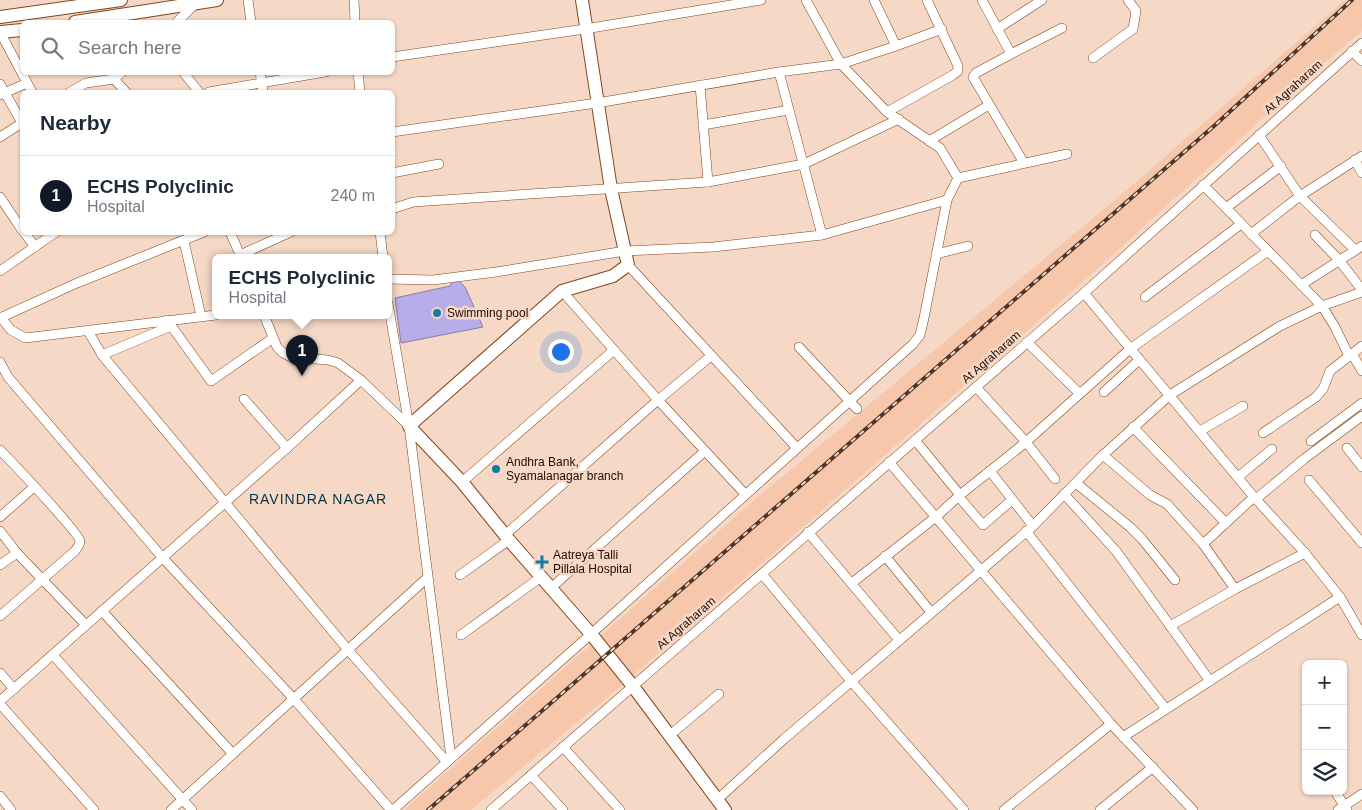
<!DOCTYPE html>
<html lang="en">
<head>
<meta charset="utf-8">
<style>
  body { margin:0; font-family:Helvetica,sans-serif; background:#f2f2f3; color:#1f2937 }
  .controls { position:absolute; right:15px; bottom:15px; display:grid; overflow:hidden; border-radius:8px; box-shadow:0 1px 4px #0004 }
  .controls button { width:45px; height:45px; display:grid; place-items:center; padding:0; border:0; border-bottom:1px solid #e0e1e3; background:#fff; color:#1f2937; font:25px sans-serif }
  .you { position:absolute; left:560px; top:351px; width:18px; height:18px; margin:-12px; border:4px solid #fff; border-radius:50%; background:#1a73e8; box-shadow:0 0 0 8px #1a73e833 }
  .badge { display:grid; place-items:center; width:32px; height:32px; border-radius:50%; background:#111827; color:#fff; font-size:16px; font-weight:700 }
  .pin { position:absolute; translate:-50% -41px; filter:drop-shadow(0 1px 2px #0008) }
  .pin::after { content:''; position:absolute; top:26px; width:18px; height:15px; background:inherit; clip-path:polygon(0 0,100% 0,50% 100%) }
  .popup { position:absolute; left:212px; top:254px; width:180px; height:65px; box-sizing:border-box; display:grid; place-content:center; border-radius:8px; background:#fff; filter:drop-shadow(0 1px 4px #0005); font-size:16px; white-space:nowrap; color:#747a83 }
  .popup b { font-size:19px; color:#1f2937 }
  .popup::after { content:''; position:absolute; left:50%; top:100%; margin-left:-10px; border:10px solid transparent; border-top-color:#fff }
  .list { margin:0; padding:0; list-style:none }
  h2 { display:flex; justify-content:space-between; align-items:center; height:65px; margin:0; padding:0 20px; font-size:21px }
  h2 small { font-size:16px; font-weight:400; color:#747a83 }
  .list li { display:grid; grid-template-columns:32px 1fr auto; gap:15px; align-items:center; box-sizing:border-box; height:80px; padding:0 20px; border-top:1px solid #e0e1e3 }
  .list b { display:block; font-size:19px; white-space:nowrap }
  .list p { margin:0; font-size:16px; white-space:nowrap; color:#747a83 }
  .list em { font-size:16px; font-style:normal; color:#747a83 }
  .icon { flex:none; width:28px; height:28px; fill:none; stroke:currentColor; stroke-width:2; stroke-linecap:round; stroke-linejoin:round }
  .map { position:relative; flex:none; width:1362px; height:810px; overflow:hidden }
  .search { position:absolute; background:#fff; box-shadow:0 1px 4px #0004; left:20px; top:20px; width:375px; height:55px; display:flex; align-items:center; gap:12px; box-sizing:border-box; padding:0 18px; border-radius:8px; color:#747a83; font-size:19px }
  .panel { position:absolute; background:#fff; box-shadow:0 1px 4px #0004; left:20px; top:90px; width:375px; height:145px; border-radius:8px }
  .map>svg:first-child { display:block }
  .built { fill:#f7c7ab }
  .water { fill:#b7ade8; stroke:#8b7ca2 }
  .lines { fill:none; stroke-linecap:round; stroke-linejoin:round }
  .street-casing { stroke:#834519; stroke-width:10 }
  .secondary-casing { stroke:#834519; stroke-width:14 }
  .street { stroke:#fff; stroke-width:9 }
  .secondary { stroke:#fff; stroke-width:12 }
  .rail-casing { stroke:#503629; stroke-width:4 }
  .rail { stroke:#f5d8c6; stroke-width:2; stroke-dasharray:5.5; stroke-linecap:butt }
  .poi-dot { fill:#117ba5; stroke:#f5d8c6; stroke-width:2 }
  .labels { text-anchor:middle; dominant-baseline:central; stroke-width:5; stroke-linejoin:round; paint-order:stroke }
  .street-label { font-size:12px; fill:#240b00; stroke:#f5d8c6 }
  .poi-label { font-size:12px; fill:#240b00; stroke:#f5d8c6; text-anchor:start }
  .neighbourhood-label { font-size:14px; letter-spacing:1px; fill:#033448; stroke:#f5d8c6 }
</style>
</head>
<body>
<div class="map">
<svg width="1362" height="810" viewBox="0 0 1362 810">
  <rect width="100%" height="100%" fill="#f5d8c6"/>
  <polygon class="built" points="1345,0 1362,0 1362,31 1314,72 1076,288 621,686 471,810 404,810 752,502 1128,189"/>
  <polygon class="water" points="455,277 465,287 483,327 401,343 395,298 450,286"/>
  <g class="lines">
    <defs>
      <g id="street">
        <polyline points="248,0 251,22"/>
        <polyline points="354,0 355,22"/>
        <polyline points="806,0 841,64 887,112 940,148 958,178"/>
        <polyline points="874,0 896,46"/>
        <polyline points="982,0 1011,54 976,73 973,77 1024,163"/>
        <polyline points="177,22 196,3"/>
        <polyline points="997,29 1042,0"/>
        <polyline points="0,32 32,92"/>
        <polyline points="1352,51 1362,61"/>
        <polyline points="1011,54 1062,28"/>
        <polyline points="392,57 585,29 761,0"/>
        <polyline points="1093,58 1133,29 1136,11 1128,0"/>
        <polyline points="183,72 199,92"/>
        <polyline points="260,72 263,92"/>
        <polyline points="358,72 360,92"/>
        <polyline points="779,72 822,235"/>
        <polyline points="114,79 126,92"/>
        <polyline points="0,84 22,123"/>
        <polyline points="700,85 708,182"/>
        <polyline points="70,92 86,83 114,79 122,72"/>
        <polyline points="209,92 325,72"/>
        <polyline points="0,95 27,83"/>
        <polyline points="887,112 953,75 958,71 958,66 927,0"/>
        <polyline points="703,125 789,110"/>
        <polyline points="392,132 597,103 779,72 841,64 896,46 942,29"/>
        <polyline points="1259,135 1300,196 1355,250"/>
        <polyline points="0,137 22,123"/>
        <polyline points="929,141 989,105"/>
        <polyline points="1355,160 1362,173"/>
        <polyline points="1281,166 1226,208 1322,306 1335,327 1349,356"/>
        <polyline points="392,173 439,164"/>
        <polyline points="1203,185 1226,208"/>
        <polyline points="0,197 22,230"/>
        <polyline points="392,209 413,202 708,182 804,164 899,119"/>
        <polyline points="24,232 35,247"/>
        <polyline points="230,232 241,257"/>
        <polyline points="380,232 383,257"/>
        <polyline points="1251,234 1300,196 1362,156"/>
        <polyline points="1315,235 1339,260 1362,290"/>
        <polyline points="184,241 201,316"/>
        <polyline points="936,254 968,246"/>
        <polyline points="240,255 291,232"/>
        <polyline points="628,265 797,448"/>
        <polyline points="0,271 56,232"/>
        <polyline points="388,279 433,280 496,272 625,251 713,247 822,235 947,200"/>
        <polyline points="1301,285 1362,246"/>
        <polyline points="562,291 658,400 745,494"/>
        <polyline points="1084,293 1254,497 1305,553 1340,597 1362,635"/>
        <polyline points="1145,297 1241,224"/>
        <polyline points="388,303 409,426 451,758"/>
        <polyline points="264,315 277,347 283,353 291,357 328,360 338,363 361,380 409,426"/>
        <polyline points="0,318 77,283 204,232"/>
        <polyline points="1,318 11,330 25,338 216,315"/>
        <polyline points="167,320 211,381 273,338"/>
        <polyline points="88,331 102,355 349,651 447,762"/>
        <polyline points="1027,342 1079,393"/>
        <polyline points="799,347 857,409"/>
        <polyline points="1352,354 1362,371"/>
        <polyline points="102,355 171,326"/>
        <polyline points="0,362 8,377 162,557 293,698 391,810"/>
        <polyline points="976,387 1026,442 1055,479"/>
        <polyline points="1104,392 1139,360"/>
        <polyline points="244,399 287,448"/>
        <polyline points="1133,427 1226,523"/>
        <polyline points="1200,431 1243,406"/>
        <polyline points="1263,433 1316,397 1323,389 1330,371 1362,346"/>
        <polyline points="915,440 960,495"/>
        <polyline points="1311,441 1362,403"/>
        <polyline points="1347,448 1362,467"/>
        <path d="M0,450c11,11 79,83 80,91 0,4 -3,7 -5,10l-75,65"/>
        <polyline points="1103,455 1150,495 1167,504 1203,544 1235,589"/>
        <polyline points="889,462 1111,724 1193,810"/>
        <polyline points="990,471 1033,526"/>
        <polyline points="1238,477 1272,449"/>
        <polyline points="1309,480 1362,543"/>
        <polyline points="462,482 614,350"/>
        <polyline points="1076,483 1130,527 1142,539 1175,580"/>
        <polyline points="1064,494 1116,551 1210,681"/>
        <polyline points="959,497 983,525 1012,500"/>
        <polyline points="1256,499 1304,459 1362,416"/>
        <polyline points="0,517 34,487"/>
        <polyline points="0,531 17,553 86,625"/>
        <polyline points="1026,531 1166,709"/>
        <polyline points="808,532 899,640"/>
        <polyline points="505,535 658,400 711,356"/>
        <polyline points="1203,544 1254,497"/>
        <polyline points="885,556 931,612"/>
        <polyline points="0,565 17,553"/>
        <polyline points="762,574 851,681 964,810"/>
        <polyline points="460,575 509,540"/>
        <polyline points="852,583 937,516 960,495 1026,442 1130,349 1268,251"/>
        <polyline points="551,588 705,451"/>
        <polyline points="102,611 233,754"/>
        <polyline points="1170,626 1235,589 1305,553"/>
        <polyline points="461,635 541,577"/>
        <polyline points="53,655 192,810"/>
        <polyline points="0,673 14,689"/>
        <polyline points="0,701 287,448 361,380"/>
        <polyline points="0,704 94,810"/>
        <polyline points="670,735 719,694"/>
        <polyline points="1123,737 1340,597"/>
        <polyline points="563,747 620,810"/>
        <polyline points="531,775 563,810"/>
        <polyline points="1335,791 1347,810"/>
        <polyline points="0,796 11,810"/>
        <polyline points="718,799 784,739 1033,526 1103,455 1170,395 1280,326 1322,306 1362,292"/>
        <polyline points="171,810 427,578"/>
        <polyline points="393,810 591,634 913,344 920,335 924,318 947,200 958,178 1067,154"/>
        <polyline points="491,810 1084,293 1362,43"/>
        <polyline points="1004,810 1111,724"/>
        <polyline points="1100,810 1153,767"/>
        <polyline points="1338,810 1362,794"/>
      </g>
      <g id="secondary">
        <polyline points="582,0 611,189 628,265 613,276 562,291 409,426 462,482 509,540 591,634 632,685 725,810"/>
        <polyline points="0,17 121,0"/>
        <polyline points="75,22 217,0"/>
        <polyline points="0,32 22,30"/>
      </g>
    </defs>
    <use href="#street" class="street-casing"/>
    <use href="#secondary" class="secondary-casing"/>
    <use href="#street" class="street"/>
    <use href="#secondary" class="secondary"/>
    <defs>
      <polyline id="rail" points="428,810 1214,126 1352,0"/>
    </defs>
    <use href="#rail" class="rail-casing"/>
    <use href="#rail" class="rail"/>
  </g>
  <g class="poi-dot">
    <circle cx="437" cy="313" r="5"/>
    <circle cx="496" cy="469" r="5"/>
    <path d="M539.5 554.5h5v5h5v5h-5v5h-5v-5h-5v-5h5z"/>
  </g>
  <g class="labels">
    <g class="street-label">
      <text transform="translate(1293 87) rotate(-42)">At Agraharam</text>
      <text transform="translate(991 357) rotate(-41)">At Agraharam</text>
      <text transform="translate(686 623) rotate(-41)">At Agraharam</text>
    </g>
    <g class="poi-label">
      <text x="447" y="313">Swimming pool</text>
      <text x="506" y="462">Andhra Bank,<tspan x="506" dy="14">Syamalanagar branch</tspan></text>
      <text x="553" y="555">Aatreya Talli<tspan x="553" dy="14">Pillala Hospital</tspan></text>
    </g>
    <g class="neighbourhood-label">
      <text x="318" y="499">RAVINDRA NAGAR</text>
    </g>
  </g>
</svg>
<div class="controls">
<button>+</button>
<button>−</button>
<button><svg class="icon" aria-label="layers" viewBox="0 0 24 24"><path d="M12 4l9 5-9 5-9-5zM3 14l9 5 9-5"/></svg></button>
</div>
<div class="you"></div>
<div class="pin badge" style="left:302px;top:376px">1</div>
<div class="popup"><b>ECHS Polyclinic</b>Hospital</div>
<div class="search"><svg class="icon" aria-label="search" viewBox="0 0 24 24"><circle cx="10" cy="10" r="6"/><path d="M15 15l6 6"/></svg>Search here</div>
<section class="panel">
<h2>Nearby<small></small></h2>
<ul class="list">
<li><span class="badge">1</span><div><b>ECHS Polyclinic</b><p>Hospital</p></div><em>240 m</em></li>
</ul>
</section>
</div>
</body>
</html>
